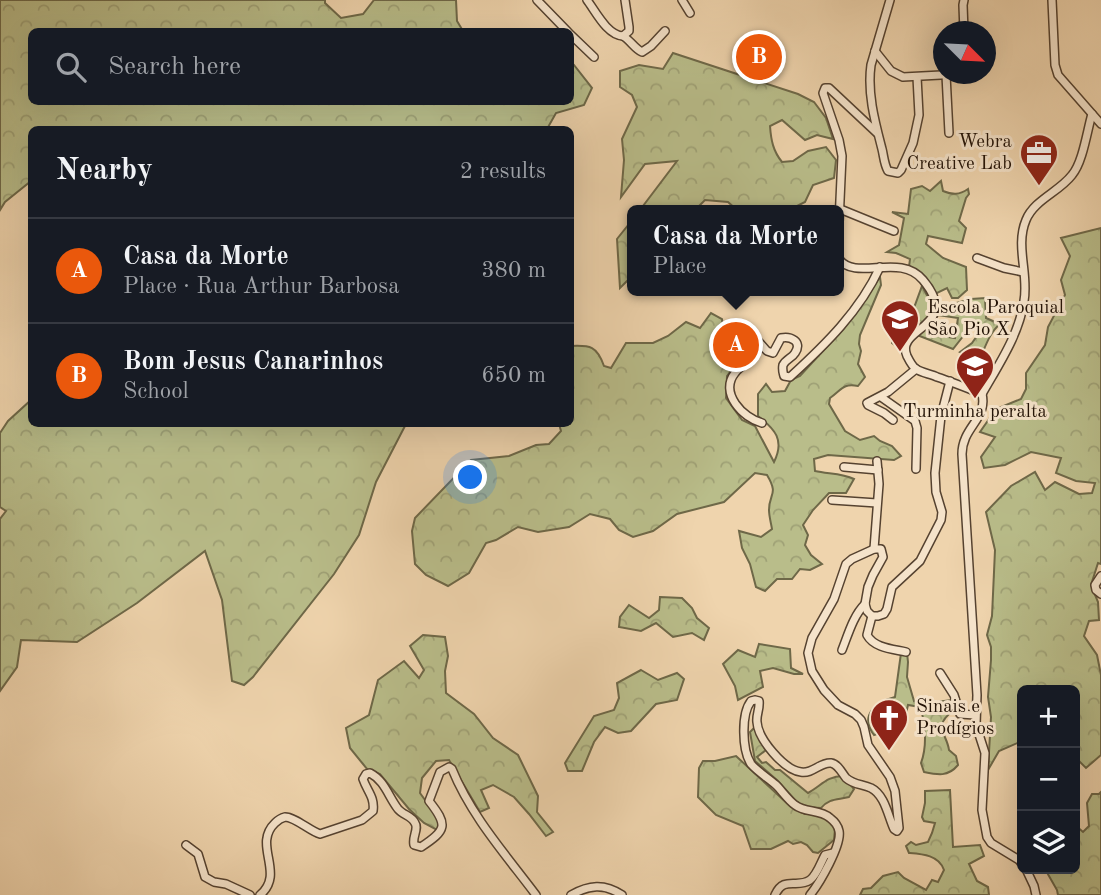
<!DOCTYPE html>
<html lang="en">
<head>
<meta charset="utf-8">
<style>
  body { margin:0; font-family:"Old Standard TT",serif; background:#242831; color:#f1f3f6 }
  .controls { position:absolute; right:21px; bottom:21px; display:grid; overflow:hidden; border-radius:10px; box-shadow:0 7px 28px #0002 }
  .controls button { width:63px; height:63px; display:grid; place-items:center; padding:0; border:0; border-bottom:2px solid #363941; background:#171b24; color:#f1f3f6; font:35px sans-serif }
  .compass { position:absolute; left:933px; top:21px; width:63px; height:63px; border-radius:50%; background:#171b24; box-shadow:0 7px 28px #0002; rotate:114deg }
  .you { position:absolute; left:471px; top:478px; width:24px; height:24px; margin:-18px; border:5px solid #fff; border-radius:50%; background:#1a73e8; box-shadow:0 0 0 10px #1a73e833 }
  .badge { display:grid; place-items:center; width:46px; height:46px; border-radius:50%; background:#ea580c; color:#fff; font-size:23px; font-weight:700 }
  .pin { position:absolute; translate:-50% -50%; border:4px solid #fff; box-shadow:0 2px 7px #0006 }
  .popup { position:absolute; left:627px; top:205px; width:217px; height:91px; box-sizing:border-box; display:grid; place-content:center; border-radius:10px; background:#171b24; filter:drop-shadow(0 2px 5px #0005); font-size:23px; white-space:nowrap; color:#9ea1a6 }
  .popup b { font-size:26px; color:#f1f3f6 }
  .popup::after { content:''; position:absolute; left:50%; top:100%; margin-left:-14px; border:14px solid transparent; border-top-color:#171b24 }
  .list { margin:0; padding:0; list-style:none }
  h2 { display:flex; justify-content:space-between; align-items:center; height:91px; margin:0; padding:0 28px; font-size:30px }
  h2 small { font-size:23px; font-weight:400; color:#9ea1a6 }
  .list li { display:grid; grid-template-columns:46px 1fr auto; gap:21px; align-items:center; box-sizing:border-box; height:105px; padding:0 28px; border-top:2px solid #363941 }
  .list b { display:block; font-size:26px; white-space:nowrap }
  .list p { margin:0; font-size:23px; white-space:nowrap; color:#9ea1a6 }
  .list em { font-size:23px; font-style:normal; color:#9ea1a6 }
  .icon { flex:none; width:38px; height:38px; fill:none; stroke:currentColor; stroke-width:2; stroke-linecap:round; stroke-linejoin:round }
  .map { position:relative; flex:none; width:1101px; height:895px; overflow:hidden }
  .search { position:absolute; background:#171b24; box-shadow:0 7px 28px #0002; left:28px; top:28px; width:546px; height:77px; display:flex; align-items:center; gap:18px; box-sizing:border-box; padding:0 24px; border-radius:10px; color:#9ea1a6; font-size:26px }
  .panel { position:absolute; background:#171b24; box-shadow:0 7px 28px #0002; left:28px; top:126px; width:546px; height:301px; border-radius:10px }
  .map>svg:first-child { display:block }
  .forest { fill:url(#forest-crowns); stroke:#6e6848; stroke-width:2 }
  .lines { fill:none; stroke-linecap:round; stroke-linejoin:round }
  .minor-casing { stroke:#554230; stroke-width:10 }
  .minor { stroke:#f5e3ca; stroke-width:7 }
  .labels { text-anchor:middle; dominant-baseline:central; stroke-width:6; stroke-linejoin:round; paint-order:stroke }
  .poi-label { font-size:19px; fill:#221206; stroke:#f5e3ca; text-anchor:start }
</style>
</head>
<body>
<div class="map">
<svg width="1101" height="895" viewBox="0 0 1101 895">
  <defs>
    <pattern id="forest-crowns" width="20" height="18" patternUnits="userSpaceOnUse" patternTransform="scale(1.75)"><rect width="20" height="18" fill="#b9bd8a"/><path d="M2 6a3 3 0 1 1 6 0M12 15a3 3 0 1 1 6 0" fill="none" stroke="#9fa176"/></pattern>
  </defs>
  <rect width="100%" height="100%" fill="#efd4ad"/>
  <filter id="stains"><feTurbulence type="fractalNoise" baseFrequency=".00286" numOctaves="4"/><feColorMatrix values="0 0 0 0 .2 0 0 0 0 .09 0 0 0 0 .02 0 0 0 .5 -.17"/></filter>
  <radialGradient id="worn" r=".72"><stop offset=".6" stop-color="#630" stop-opacity="0"/><stop offset="1" stop-color="#630" stop-opacity=".3"/></radialGradient>
  <g class="forest">
    <polygon points="0,0 325,0 325,3 341,18 363,14 374,0 456,0 457,21 463,31 32,32 32,102 570,102 571,67 574,65 592,88 584,105 556,113 547,129 32,130 31,181 5,202 0,210"/>
    <path d="M673,53l125,41 16,8 12,16 7,21 -16,-4 -12,5 -23,-20 -12,6c1,14 3,25 12,36l11,-1 15,-10 18,-4 10,13 -2,18 -21,7 -8,17 -12,6 -1,2h-55l-9,-8 -23,-2 -10,10h-55l37,-49 -32,3 -24,33 3,-37 -2,-21 15,-32 -5,-12 -12,-8v-16l19,-6 24,4z"/>
    <path d="M941,181l2,10c10,4 16,4 25,-2l1,5 -3,4 -7,23 7,7 -4,15 -34,-7 -2,8 17,14 23,9 1,23 -9,8h-6l-5,-10 -12,6c-6,-12 -13,-23 -26,-27l1,-8 -14,-6 -9,-1 12,-7 5,-27 -12,-6 16,2 3,-25 11,-3 8,5z"/>
    <polygon points="633,219 633,275 620,288 617,239"/>
    <polygon points="1101,228 1101,564 1098,563 1091,585 1098,602 1099,620 1089,621 1084,636 1097,655 1101,675 1101,755 1086,768 1075,757 1075,690 1022,690 1022,741 999,751 988,770 991,717 988,697 991,660 991,647 987,635 992,616 995,550 986,512 1011,486 1035,472 1045,490 1055,482 1079,494 1092,493 1095,483 1076,481 1056,473 1061,458 1031,452 1005,465 984,468 981,457 995,437 980,432 996,409 1021,399 1026,389 1026,373 1045,345 1048,327 1065,295 1061,280 1070,256 1061,238"/>
    <path d="M880,277l1,8 -21,50 -1,9 2,7 -3,13 7,13 -7,9c-16,-3 -16,4 -28,12l-1,6 16,27 15,9 14,-4 6,5 12,5 9,10 -7,4 -66,-5 -14,4 1,12c13,3 27,2 39,8l-8,14h-17l-16,17 -10,15 5,10 -3,10 6,10 11,9 -12,6 -10,-1 -8,10h-15l-12,12 -9,-4 -6,-23 -8,-16 -3,-17 22,6 11,-8c-1,-6 -3,-13 -3,-19 0,-17 10,-15 -2,-35l-12,-2 -31,29 -47,12 -24,17 -20,6 -14,-7 -9,-11 -20,-5 -21,13 -31,5 -20,-5 -22,13 -10,3 -17,30 -21,13 -22,-11 -11,-11 -3,-33 3,-13 56,-58 38,-4 27,-11 13,-1 12,-13 -2,-7h11l1,-78c19,-1 26,0 33,20l7,2 15,-25h27l15,-7 18,-14 14,6 11,-15 11,6 1,11 4,8 -3,8 12,18 -9,12 -1,22 16,22 13,6 19,36c11,-22 1,-33 -16,-46v-22l8,-10 6,8 13,-1 6,-11 9,-4 44,-48z"/>
    <polygon points="922,286 931,303 927,322 910,331 903,341 897,341 895,345 892,343 893,334 884,329 889,317 905,323 915,305"/>
    <path d="M985,298l1,20 14,6c-11,9 -15,24 -21,37l-19,-9 12,-9 7,-10 -6,-5 -5,2 -15,19 -36,-14 17,-11 8,1 -1,11 14,2 3,-20 -21,-3 1,-7 33,-9z"/>
    <polygon points="31,400 32,424 406,424 376,482 359,535 334,574 253,677 244,685 232,681 222,600 205,551 137,603 77,642 21,640 17,667 0,691 0,519 6,511 0,507 0,433 8,421"/>
    <polygon points="660,597 682,598 692,608 697,618 709,628 704,640 692,633 673,637 656,623 641,631 619,627 620,617 629,605 649,618 659,610"/>
    <polygon points="423,635 445,637 448,656 445,671 446,693 474,714 493,738 518,755 538,796 537,812 553,832 546,836 529,814 514,797 493,785 481,790 489,808 480,812 449,760 436,761 422,778 420,793 441,822 437,830 424,823 409,809 380,774 367,769 350,748 346,728 369,715 378,680 404,661 419,678 424,670 410,646"/>
    <polygon points="759,644 790,649 791,668 803,674 794,674 773,668 760,671 763,687 738,700 735,686 723,664 738,650 755,657"/>
    <path d="M901,653h6l1,9 -1,15 7,24 14,2 25,-3v11c-21,15 -6,23 -4,39l7,6 2,9c-10,12 -20,10 -34,7l-3,-9c6,-16 5,-39 -1,-56l-12,-2 -3,13 -6,14 -19,1 -6,2c-15,-20 2,-33 21,-38z"/>
    <polygon points="641,670 658,680 677,673 684,679 677,700 656,704 631,731 618,733 605,727 594,742 582,771 568,771 565,763 594,716 614,710 619,698 617,683"/>
    <path d="M754,728l12,22 -9,7 5,6 4,-1 9,8h5l28,23c13,-7 19,-17 35,-17l11,13 -5,8c-11,3 -20,1 -28,11l-17,-1 -9,-7 -17,-19 -23,-20 -5,-29z"/>
    <polygon points="736,756 791,807 805,814 813,814 829,819 835,829 834,840 818,853 813,852 807,845 801,842 793,844 788,841 771,849 751,849 743,826 716,815 698,797 699,768 703,761 715,761"/>
    <path d="M950,790l3,57 27,-2 4,11 -15,8 8,17 11,6 1,8h-129l3,-6 8,-1 12,-12 15,-4 6,6 22,12 6,-10 6,2 6,-12c-5,-15 -22,-16 -35,-17l-3,-7 5,-4 5,3 12,-3 4,-9 3,-10 -11,-2 -2,-4 3,-14v-12z"/>
    <polygon points="1101,792 1101,895 1058,895 1057,890 1045,869 1075,869 1075,825 1083,832 1089,826 1087,803 1092,794 1099,794"/>
  </g>
  <g class="lines">
    <defs>
      <g id="minor">
        <polyline points="537,0 568,32"/>
        <path d="M587,0c9,12 20,35 36,36l6,-5v-4l-4,-27"/>
        <polyline points="682,0 690,13"/>
        <path d="M890,0l-19,65c-4,28 4,57 11,84 2,8 2,15 6,22l10,2 3,-3 12,-27 6,-28 -2,-38"/>
        <polyline points="964,0 963,5 964,32"/>
        <polyline points="1052,0 1055,65 1058,75 1101,124"/>
        <polyline points="570,34 594,57"/>
        <path d="M623,36c7,4 12,13 19,16l9,-6 14,-15"/>
        <polyline points="875,51 891,71 903,77 960,74"/>
        <polyline points="946,75 949,133"/>
        <polyline points="840,209 894,231"/>
        <polyline points="839,222 842,156 839,140 823,93 825,88 829,88 877,133"/>
        <polyline points="977,258 1004,268 1023,272"/>
        <path d="M839,259c17,23 61,-7 84,21 40,48 -29,47 -16,76 2,4 6,11 9,13 6,4 15,5 21,8 15,5 30,11 45,17"/>
        <path d="M982,394c6,25 -20,33 -20,60l15,241 -1,30 9,28 -3,57 5,27 4,6 28,17 3,4"/>
        <path d="M982,394c17,-30 37,-59 42,-93 5,-27 -9,-55 2,-81 8,-20 33,-28 46,-45 11,-13 15,-44 20,-61"/>
        <polyline points="881,397 915,421 917,428 916,469"/>
        <polyline points="893,420 884,413 868,405 867,403 888,392 916,369"/>
        <path d="M762,423c-19,-5 -43,-30 -27,-50 4,-6 12,-9 16,-16 2,-5 2,-10 5,-15h3l8,9 6,2 8,-15c9,-2 22,3 14,15 -3,5 -9,6 -12,12 -1,5 0,7 1,11l6,1c35,-32 70,-66 90,-110"/>
        <polyline points="844,467 878,470"/>
        <polyline points="832,500 877,503"/>
        <polyline points="874,549 879,484 877,461"/>
        <polyline points="1101,576 1095,585 1096,590 1101,594"/>
        <path d="M872,616l-5,19c7,13 26,14 39,17"/>
        <path d="M842,650c6,-15 11,-34 23,-46"/>
        <polyline points="940,673 954,695 960,714 975,715"/>
        <polyline points="186,845 198,854 205,877 214,882 226,884 250,895"/>
        <polyline points="1026,869 1034,886 1036,895"/>
        <path d="M260,895c26,-22 -8,-50 15,-72 2,-2 6,-5 10,-6 10,0 25,14 35,17l42,-14 11,-9c2,-14 -6,-20 -10,-32l3,-5 4,-1c15,8 18,23 28,36 5,6 14,7 17,14 4,6 -3,13 -1,22l7,2c26,-17 27,-22 8,-46l11,-29 9,-5 3,2c19,47 54,86 84,126"/>
        <path d="M571,895c18,-10 33,-12 51,0"/>
        <path d="M775,895c9,-20 22,-6 35,-15 7,-5 11,-18 15,-25l8,-2"/>
        <path d="M810,895c9,-11 32,-50 29,-64 -1,-5 -5,-10 -9,-13 -10,-9 -25,-5 -35,-13 -7,-5 -13,-14 -19,-20 -8,-7 -18,-13 -25,-21 -9,-14 -10,-50 0,-63l4,-1 4,1c1,8 -3,14 -2,21 1,17 27,48 44,50 12,2 19,-10 30,-9 7,1 11,10 15,15 8,7 16,6 25,10 14,7 17,28 23,41l3,2 2,-3 -4,-37 -5,-14 -22,-32 -4,-18 -3,-7 -6,-6 -17,-9 -14,-15 -12,-19 -4,-18 4,-15 22,-39 12,-35 6,-5 22,-10h7l2,8 -10,18 -5,12 -3,17 2,7 5,5h6l6,-2 3,-5 5,-22 28,-26 21,-41 1,-8 -6,-20 -1,-19 6,-57 9,-35"/>
      </g>
    </defs>
    <use href="#minor" class="minor-casing"/>
    <use href="#minor" class="minor"/>
  </g>
  <defs>
    <symbol id="office-pin" viewBox="-11 -11 22 30"><path d="M0 17L-7.5 6A9.5 9.5 0 1 1 7.5 6Z" fill="#8f2418" stroke="#f5e3ca"/><path d="M-6-3h4V-5.5h4V-3h4V5H-6ZM-1-4.5V-3h2v-1.5ZM-6 0V1H6V0Z" fill="#fff"/></symbol>
    <symbol id="school-pin" viewBox="-11 -11 22 30"><path d="M0 17L-7.5 6A9.5 9.5 0 1 1 7.5 6Z" fill="#8f2418" stroke="#f5e3ca"/><path d="M0-5L7-2L0 1L-7-2ZM-4 1L0 2.5L4 1V4Q0 6-4 4Z" fill="#fff"/></symbol>
    <symbol id="church-pin" viewBox="-11 -11 22 30"><path d="M0 17L-7.5 6A9.5 9.5 0 1 1 7.5 6Z" fill="#8f2418" stroke="#f5e3ca"/><path d="M-1.2-6h2.4v3.5h3.3v2.4h-3.3V6h-2.4V-.1h-3.3v-2.4h3.3Z" fill="#fff"/></symbol>
  </defs>
  <g fill-rule="evenodd">
    <use href="#office-pin" x="1017" y="131" width="44" height="60"/>
    <use href="#school-pin" x="878" y="297" width="44" height="60"/>
    <use href="#school-pin" x="953" y="344" width="44" height="60"/>
    <use href="#church-pin" x="867" y="696" width="44" height="60"/>
  </g>
  <g class="labels">
    <g class="poi-label">
      <text x="1012" y="142" text-anchor="end">Webra<tspan x="1012" dy="22">Creative Lab</tspan></text>
      <text x="927" y="308">Escola Paroquial<tspan x="927" dy="22">São Pio X</tspan></text>
      <text x="975" y="412" text-anchor="middle">Turminha peralta</text>
      <text x="916" y="707">Sinais e<tspan x="916" dy="22">Prodígios</tspan></text>
    </g>
  </g>
  <rect width="100%" height="100%" filter="url(#stains)"/>
  <rect width="100%" height="100%" fill="url(#worn)"/>
</svg>
<div class="controls">
<button>+</button>
<button>−</button>
<button><svg class="icon" aria-label="layers" viewBox="0 0 24 24"><path d="M12 4l9 5-9 5-9-5zM3 14l9 5 9-5"/></svg></button>
</div>
<svg class="compass" viewBox="-18 -18 36 36"><path d="M0-13l5 13h-10z" fill="#e53935"/><path d="M0 13l5-13h-10z" fill="#9ea1a6"/></svg>
<div class="you"></div>
<div class="pin badge" style="left:736px;top:345px">A</div>
<div class="popup"><b>Casa da Morte</b>Place</div>
<div class="pin badge" style="left:759px;top:57px">B</div>
<div class="search"><svg class="icon" aria-label="search" viewBox="0 0 24 24"><circle cx="10" cy="10" r="6"/><path d="M15 15l6 6"/></svg>Search here</div>
<section class="panel">
<h2>Nearby<small>2 results</small></h2>
<ul class="list">
<li><span class="badge">A</span><div><b>Casa da Morte</b><p>Place · Rua Arthur Barbosa</p></div><em>380 m</em></li>
<li><span class="badge">B</span><div><b>Bom Jesus Canarinhos</b><p>School</p></div><em>650 m</em></li>
</ul>
</section>
</div>
</body>
</html>
